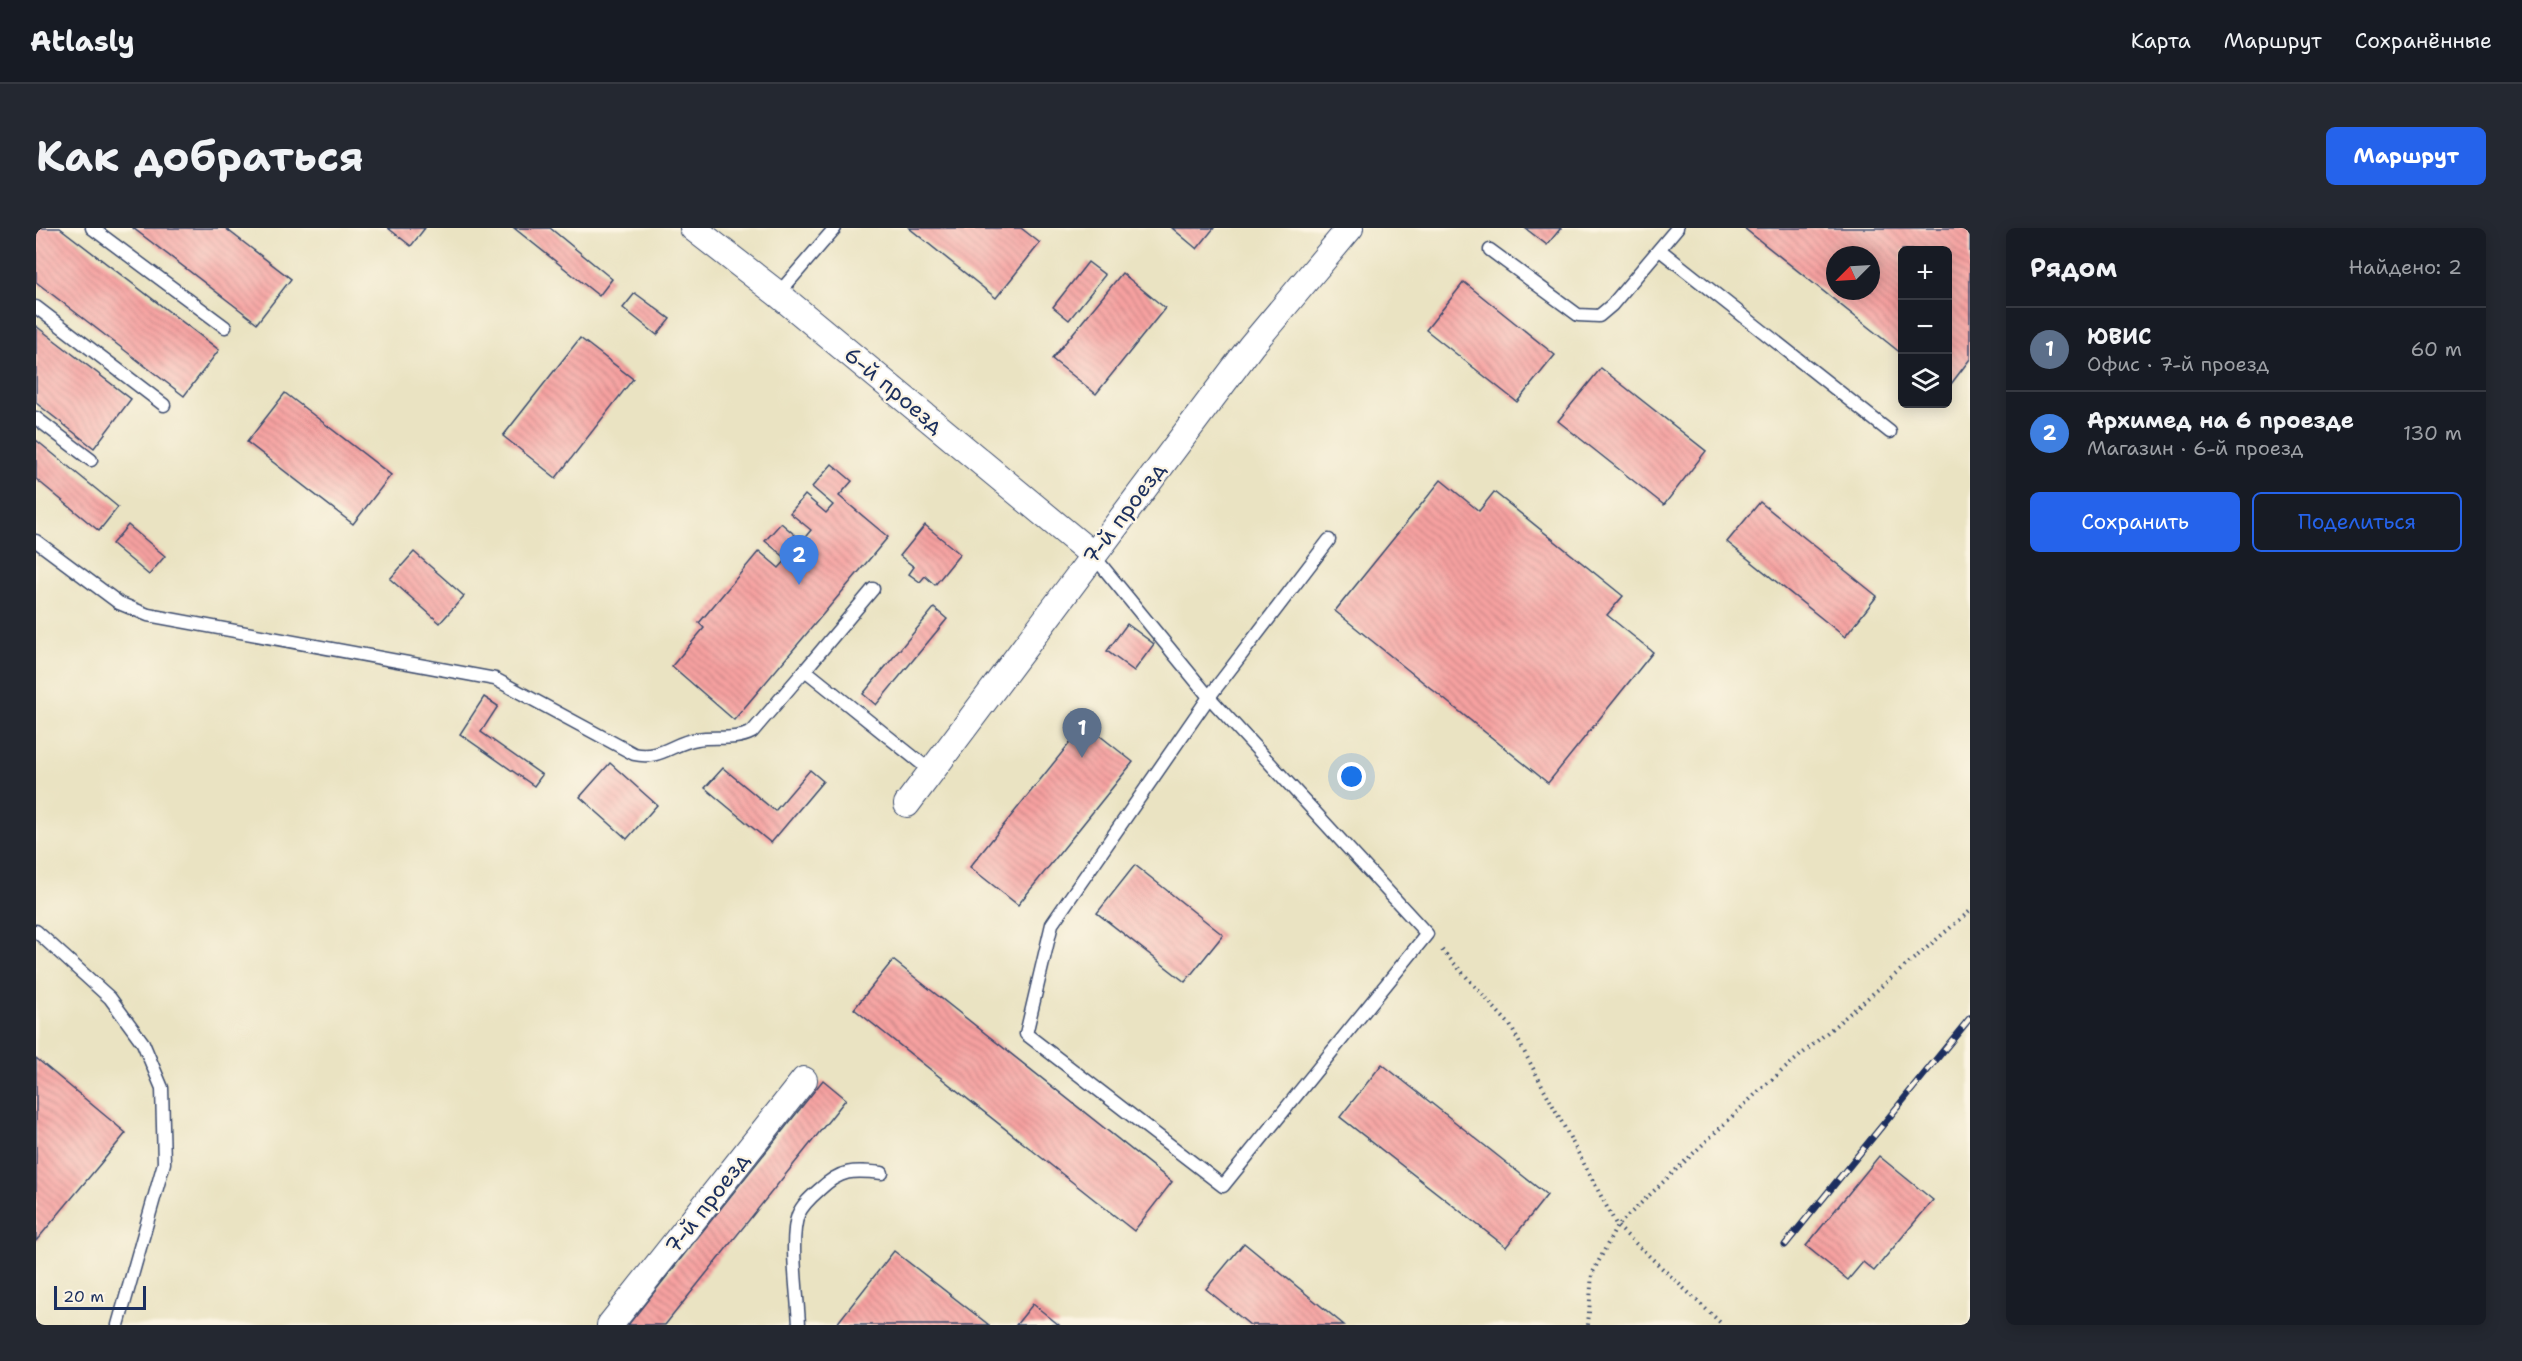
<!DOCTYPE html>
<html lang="ru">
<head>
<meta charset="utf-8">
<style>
  body { margin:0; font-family:"Shantell Sans",sans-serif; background:#242831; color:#f1f3f6 }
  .controls { position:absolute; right:18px; top:18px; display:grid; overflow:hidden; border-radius:9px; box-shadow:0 3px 15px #0003 }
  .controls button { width:54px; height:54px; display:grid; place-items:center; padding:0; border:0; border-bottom:2px solid #363941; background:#171b24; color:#f1f3f6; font:30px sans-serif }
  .compass { position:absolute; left:1790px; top:18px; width:54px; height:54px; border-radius:50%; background:#171b24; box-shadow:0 3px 15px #0003; rotate:246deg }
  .scale { position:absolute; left:18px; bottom:15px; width:92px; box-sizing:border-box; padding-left:6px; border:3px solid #1b2f5e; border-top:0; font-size:16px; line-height:21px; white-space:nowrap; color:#1b2f5e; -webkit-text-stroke:4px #fcf5e5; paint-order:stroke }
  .you { position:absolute; left:1316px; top:549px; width:21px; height:21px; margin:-15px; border:4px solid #fff; border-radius:50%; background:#1a73e8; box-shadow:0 0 0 9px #1a73e833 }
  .badge { display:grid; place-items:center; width:39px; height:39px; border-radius:50%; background:#2563eb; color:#fff; font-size:20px; font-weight:700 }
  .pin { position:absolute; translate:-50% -50px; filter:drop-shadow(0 2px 3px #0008) }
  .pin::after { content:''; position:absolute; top:32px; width:21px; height:18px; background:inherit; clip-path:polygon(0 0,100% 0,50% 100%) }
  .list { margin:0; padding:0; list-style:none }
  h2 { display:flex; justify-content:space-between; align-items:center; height:78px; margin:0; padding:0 24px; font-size:26px }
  h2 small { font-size:20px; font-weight:400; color:#9ea1a6 }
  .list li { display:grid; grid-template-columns:39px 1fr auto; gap:18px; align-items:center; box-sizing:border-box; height:84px; padding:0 24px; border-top:2px solid #363941 }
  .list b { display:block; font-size:22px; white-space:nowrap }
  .list p { margin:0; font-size:20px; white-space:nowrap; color:#9ea1a6 }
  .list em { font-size:20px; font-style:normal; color:#9ea1a6 }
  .actions { display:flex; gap:12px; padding:18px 24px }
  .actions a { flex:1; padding:14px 0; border:2px solid #2563eb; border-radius:9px; text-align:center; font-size:21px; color:#2563eb }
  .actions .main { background:#2563eb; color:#fff }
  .icon { flex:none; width:33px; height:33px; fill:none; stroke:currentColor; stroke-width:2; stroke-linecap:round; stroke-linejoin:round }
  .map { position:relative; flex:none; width:1934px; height:1097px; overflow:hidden; border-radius:9px }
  header { display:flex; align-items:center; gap:36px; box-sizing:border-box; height:84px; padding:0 30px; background:#171b24; border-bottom:2px solid #363941 }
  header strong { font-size:28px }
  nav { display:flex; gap:33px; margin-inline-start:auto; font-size:21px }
  .intro { display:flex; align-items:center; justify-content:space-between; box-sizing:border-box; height:144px; padding:0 36px }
  h1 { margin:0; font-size:42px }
  .button { padding:15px 27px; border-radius:9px; background:#2563eb; color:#fff; font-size:21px; font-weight:700 }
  main { display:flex; gap:36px; padding:0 36px }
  aside { flex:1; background:#171b24; border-radius:9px; box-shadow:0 3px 15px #0003 }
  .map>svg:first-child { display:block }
  .building { fill:url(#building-back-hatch); fill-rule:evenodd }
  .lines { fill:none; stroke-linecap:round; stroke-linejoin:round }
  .service-casing { stroke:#3a4a6d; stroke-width:15 }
  .minor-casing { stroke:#3a4a6d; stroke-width:28 }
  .path { stroke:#3a4a6d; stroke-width:4; stroke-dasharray:1.5 4.5; stroke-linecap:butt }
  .service { stroke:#fff; stroke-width:12 }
  .minor { stroke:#fff; stroke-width:26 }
  .rail-casing { stroke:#1b2f5e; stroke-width:7 }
  .rail { stroke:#fcf5e5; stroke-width:4.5; stroke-dasharray:14; stroke-linecap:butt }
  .labels { text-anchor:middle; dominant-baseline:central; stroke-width:4.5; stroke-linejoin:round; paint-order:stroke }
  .street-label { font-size:22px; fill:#1b2f5e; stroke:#fcf5e5 }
</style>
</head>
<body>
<header>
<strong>Atlasly</strong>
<nav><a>Карта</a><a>Маршрут</a><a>Сохранённые</a></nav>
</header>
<div class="intro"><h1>Как добраться</h1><a class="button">Маршрут</a></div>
<main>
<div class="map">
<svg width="1934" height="1097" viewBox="0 0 1934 1097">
  <defs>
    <pattern id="building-back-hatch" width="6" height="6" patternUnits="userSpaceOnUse" patternTransform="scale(1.5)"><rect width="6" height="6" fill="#f7a1a0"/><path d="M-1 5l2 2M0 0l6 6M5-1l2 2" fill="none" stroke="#c78486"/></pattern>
  </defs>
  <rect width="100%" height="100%" fill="#fcf5e5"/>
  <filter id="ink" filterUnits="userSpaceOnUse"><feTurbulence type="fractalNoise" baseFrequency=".0167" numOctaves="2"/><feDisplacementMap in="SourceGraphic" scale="12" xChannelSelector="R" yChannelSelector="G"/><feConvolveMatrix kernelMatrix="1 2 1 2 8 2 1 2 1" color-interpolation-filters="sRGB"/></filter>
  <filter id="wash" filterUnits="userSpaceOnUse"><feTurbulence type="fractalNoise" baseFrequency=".008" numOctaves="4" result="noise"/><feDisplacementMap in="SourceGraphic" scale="24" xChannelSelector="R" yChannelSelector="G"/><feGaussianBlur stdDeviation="1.35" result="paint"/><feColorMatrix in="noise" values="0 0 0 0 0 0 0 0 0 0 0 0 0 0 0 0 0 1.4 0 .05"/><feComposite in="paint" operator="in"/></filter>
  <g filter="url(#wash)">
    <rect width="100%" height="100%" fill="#eae3c2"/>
    <g id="blocks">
      <g class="building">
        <polygon points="0,0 24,0 183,122 148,168 0,54"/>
        <polygon points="97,0 189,0 255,51 221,95"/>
        <polygon points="352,0 389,0 375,18"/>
        <polygon points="478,0 514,0 576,51 563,68"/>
        <polygon points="873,0 985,0 1004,15 960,70"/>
        <polygon points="1136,0 1178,0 1161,21"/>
        <polygon points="1489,0 1525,0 1511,17"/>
        <path d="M1708,0h226v131l-22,29v-138h-46v104zM1799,27h36v36h-36z"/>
        <polygon points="1052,34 1069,47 1033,92 1017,79"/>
        <polygon points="1086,45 1129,80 1060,166 1016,131"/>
        <polygon points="1428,54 1519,127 1481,174 1390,102"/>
        <polygon points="599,65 634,91 621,107 587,80"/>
        <polygon points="0,98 95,171 58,220 0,175"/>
        <polygon points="544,110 597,151 520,250 467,208"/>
        <polygon points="1565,140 1670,223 1628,277 1522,193"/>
        <polygon points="249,165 355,247 317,296 211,214"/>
        <polygon points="0,212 82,279 63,303 0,251"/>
        <polygon points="796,236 816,253 803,268 852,309 698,492 636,438 668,400 663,395 723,323 743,340 751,331 729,313 745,295 766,313 775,302 754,285 769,267 790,285 797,277 776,259"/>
        <polygon points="1405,252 1443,283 1458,264 1587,368 1571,387 1617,424 1512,555 1299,383"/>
        <polygon points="1724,274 1841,368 1809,409 1691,314"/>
        <polygon points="92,297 129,328 113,347 76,316"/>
        <polygon points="889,297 924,326 899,357 889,348 884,354 873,346 878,339 864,328"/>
        <polygon points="378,324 428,368 404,395 354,351"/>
        <polygon points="898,380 911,391 840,477 827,466"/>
        <polygon points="1091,396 1118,416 1098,443 1071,423"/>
        <polygon points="448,469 462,478 445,504 506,547 498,558 424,506"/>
        <polygon points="1049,496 1097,534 982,677 934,639"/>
        <polygon points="574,535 621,577 591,611 544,569"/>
        <polygon points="687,540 739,583 774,542 787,553 735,615 669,560"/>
        <polygon points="1099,637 1187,707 1149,754 1061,685"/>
        <polygon points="857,732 1136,954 1098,1003 818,781"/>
        <polygon points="0,830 90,905 0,1013"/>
        <polygon points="1346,836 1511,967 1470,1019 1304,889"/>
        <polygon points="787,852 810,871 629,1097 592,1097"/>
        <polygon points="1843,928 1897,972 1838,1043 1827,1034 1812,1052 1770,1018"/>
        <polygon points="1208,1015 1308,1097 1214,1097 1170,1061"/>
        <polygon points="858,1023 953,1097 800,1097"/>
        <polygon points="997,1076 1023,1097 980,1097"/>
      </g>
    </g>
  </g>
  <g filter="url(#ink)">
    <use href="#blocks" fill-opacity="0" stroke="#3a4a6d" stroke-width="1.5"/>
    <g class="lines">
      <defs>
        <g id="service">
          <polyline points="56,0 189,99"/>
          <polyline points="1454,22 1542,87 1563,88 1576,77 1641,0"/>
          <polyline points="1624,22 1854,204"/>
          <polyline points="742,66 799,0"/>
          <polyline points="0,79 128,177"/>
          <polyline points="0,190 55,232"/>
          <path d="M0,313l83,62 29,12 347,64 139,75c27,6 38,-11 63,-15 18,-3 38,2 55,-7l53,-62"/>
          <polyline points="1057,327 1173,469 1391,706 1187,958 990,806 1016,696 1173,469 1293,312"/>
          <polyline points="837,361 769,442 896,544"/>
          <polyline points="0,703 74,770 107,815 126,860 128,935 82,1097"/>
          <path d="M763,1097c-1,-28 -10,-86 -1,-110 4,-10 13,-18 21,-25 22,-21 34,-20 63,-17"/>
        </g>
        <g id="minor">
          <polyline points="657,0 742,66 1057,327"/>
          <polyline points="871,576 1215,118 1314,0"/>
          <polyline points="574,1097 768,852"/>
        </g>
      </defs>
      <use href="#service" class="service-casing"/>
      <use href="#minor" class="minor-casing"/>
      <g class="path">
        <polyline points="1406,722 1474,797 1581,998 1687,1097"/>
        <polyline points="1552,1097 1556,1046 1581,998 1726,860 1934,683"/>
      </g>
      <use href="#service" class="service"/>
      <use href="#minor" class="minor"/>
      <defs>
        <polyline id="rail" points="1749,1017 1934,790"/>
      </defs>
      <use href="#rail" class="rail-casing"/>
      <use href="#rail" class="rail"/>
    </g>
  </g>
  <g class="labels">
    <g class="street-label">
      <text transform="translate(858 162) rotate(40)">6-й проезд</text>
      <text transform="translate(1088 285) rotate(-53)">7-й проезд</text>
      <text transform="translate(671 975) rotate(-52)">7-й проезд</text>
    </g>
  </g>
</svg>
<div class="controls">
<button>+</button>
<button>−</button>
<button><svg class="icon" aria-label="layers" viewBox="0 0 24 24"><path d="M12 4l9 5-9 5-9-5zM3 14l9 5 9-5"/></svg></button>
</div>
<svg class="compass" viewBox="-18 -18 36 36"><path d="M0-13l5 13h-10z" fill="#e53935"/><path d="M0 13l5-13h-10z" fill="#9ea1a6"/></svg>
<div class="scale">20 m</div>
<div class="you"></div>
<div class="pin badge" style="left:1046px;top:530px;background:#5c6f8a">1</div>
<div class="pin badge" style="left:763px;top:357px;background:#3f7fe0">2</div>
</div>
<aside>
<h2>Рядом<small>Найдено: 2</small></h2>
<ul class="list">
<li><span class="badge" style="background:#5c6f8a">1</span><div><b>ЮВИС</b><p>Офис · 7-й проезд</p></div><em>60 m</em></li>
<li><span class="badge" style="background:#3f7fe0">2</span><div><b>Архимед на 6 проезде</b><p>Магазин · 6-й проезд</p></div><em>130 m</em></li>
</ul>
<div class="actions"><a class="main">Сохранить</a><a>Поделиться</a></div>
</aside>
</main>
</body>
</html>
